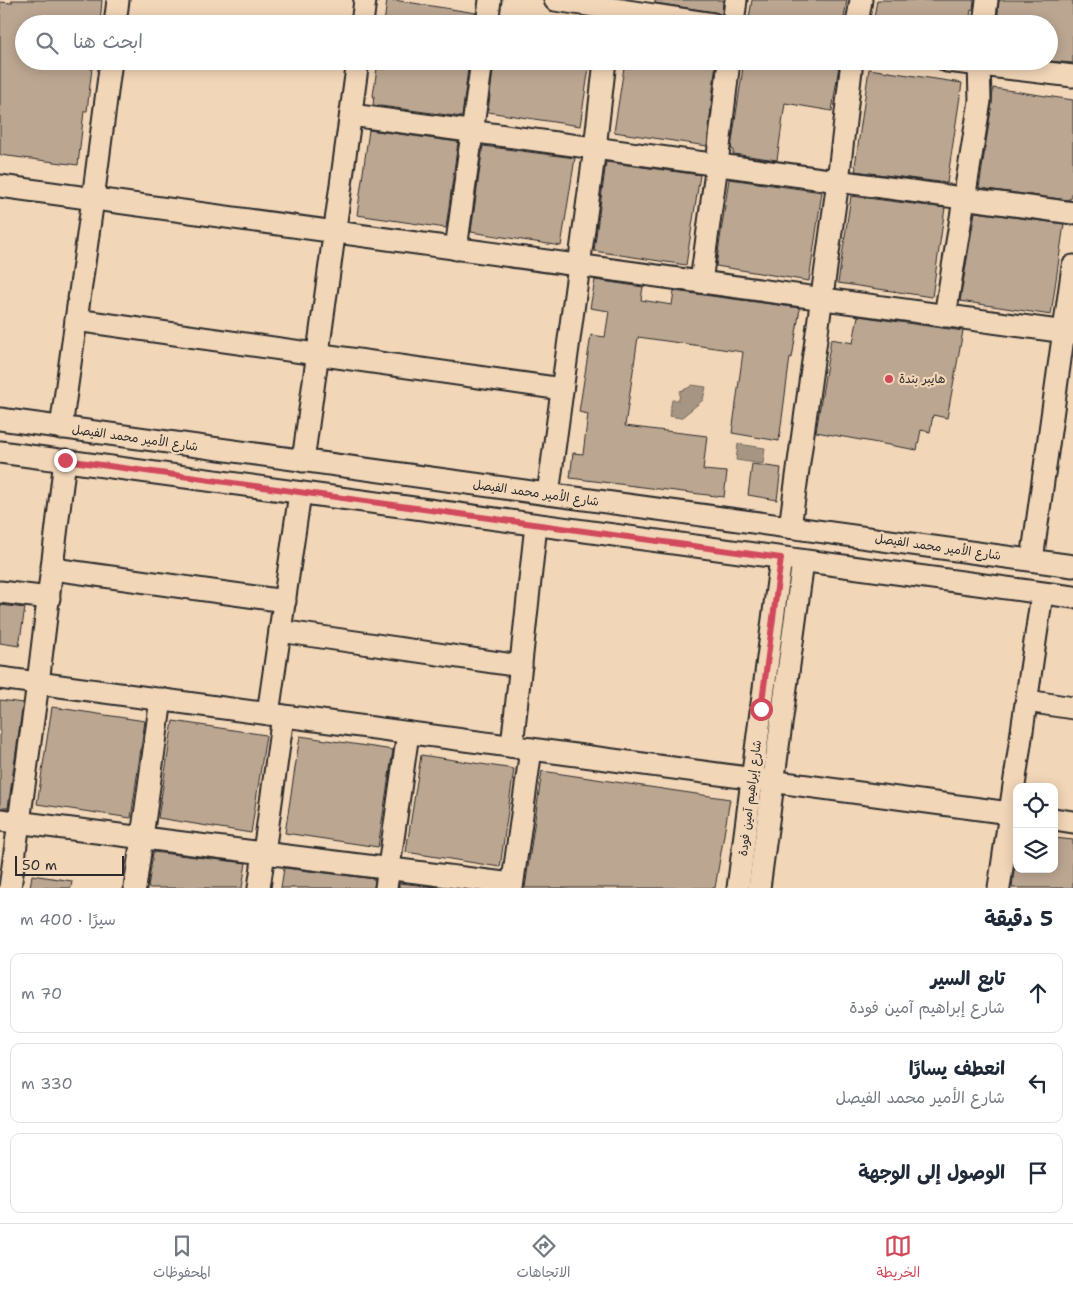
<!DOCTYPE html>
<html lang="ar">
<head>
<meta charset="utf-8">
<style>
  body { margin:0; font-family:"Shantell Sans","Playpen Sans Arabic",sans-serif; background:#f2f2f3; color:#1f2937; direction:rtl }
  .controls { position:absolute; right:15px; bottom:15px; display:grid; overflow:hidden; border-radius:10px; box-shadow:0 2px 12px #0003 }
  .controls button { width:45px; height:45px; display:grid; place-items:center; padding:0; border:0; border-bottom:1px solid #e0e1e3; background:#fff; color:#1f2937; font:25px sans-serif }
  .scale { position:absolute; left:15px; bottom:12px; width:109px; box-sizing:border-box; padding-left:5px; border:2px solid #2b2b2b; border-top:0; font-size:14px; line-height:18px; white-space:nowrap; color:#2b2b2b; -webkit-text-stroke:4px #f2d6b8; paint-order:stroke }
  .stop { position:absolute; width:15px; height:15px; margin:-11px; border:4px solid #d1495b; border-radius:50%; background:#fff }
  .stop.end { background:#d1495b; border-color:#fff; box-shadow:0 1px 5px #0008 }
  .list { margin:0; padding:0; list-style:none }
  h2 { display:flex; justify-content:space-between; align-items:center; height:65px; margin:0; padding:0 20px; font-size:21px }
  h2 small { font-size:16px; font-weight:400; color:#747a83 }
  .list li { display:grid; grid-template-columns:32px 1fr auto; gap:15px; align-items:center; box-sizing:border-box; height:80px; margin:0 10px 10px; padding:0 10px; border:1px solid #e0e1e3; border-radius:10px }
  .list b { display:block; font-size:19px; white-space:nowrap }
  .list p { margin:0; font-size:16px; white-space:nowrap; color:#747a83 }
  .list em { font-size:16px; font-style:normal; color:#747a83 }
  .icon { flex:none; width:28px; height:28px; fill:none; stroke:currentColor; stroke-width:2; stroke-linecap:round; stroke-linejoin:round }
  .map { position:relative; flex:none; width:1073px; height:888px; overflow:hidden; direction:ltr }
  .search { position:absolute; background:#fff; box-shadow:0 2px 12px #0003; left:15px; right:15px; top:15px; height:55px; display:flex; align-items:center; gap:12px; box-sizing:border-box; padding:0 18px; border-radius:28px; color:#747a83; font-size:19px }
  .sheet { height:335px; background:#fff }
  nav { display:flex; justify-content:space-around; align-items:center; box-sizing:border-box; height:70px; border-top:1px solid #e0e1e3; background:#fff; font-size:14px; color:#747a83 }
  nav a { display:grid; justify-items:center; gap:2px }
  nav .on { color:#d1495b }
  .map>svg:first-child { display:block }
  .water { fill:#a59582; stroke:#746b5f }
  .building { fill:#bba691; stroke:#2b2b2b }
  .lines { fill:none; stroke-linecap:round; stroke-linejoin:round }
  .minor-casing { stroke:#2b2b2b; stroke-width:25 }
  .minor { stroke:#f2d6b8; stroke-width:21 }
  .route { stroke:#d1495b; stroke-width:6 }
  .poi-dot { fill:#d1495b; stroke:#f2d6b8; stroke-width:2 }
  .labels { text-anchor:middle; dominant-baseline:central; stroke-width:4.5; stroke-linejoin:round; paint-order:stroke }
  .poi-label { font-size:12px; fill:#2b2b2b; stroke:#f2d6b8; text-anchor:start }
  .street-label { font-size:12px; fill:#2b2b2b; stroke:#f2d6b8 }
</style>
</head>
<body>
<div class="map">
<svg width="1073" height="888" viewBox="0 0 1073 888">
  <rect width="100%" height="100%" fill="#f2d6b8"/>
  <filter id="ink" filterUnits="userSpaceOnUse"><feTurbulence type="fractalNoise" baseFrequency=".02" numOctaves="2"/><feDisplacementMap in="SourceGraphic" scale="10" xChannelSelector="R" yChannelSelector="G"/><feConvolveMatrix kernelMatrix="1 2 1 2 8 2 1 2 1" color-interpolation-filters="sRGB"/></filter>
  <g filter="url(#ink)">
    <g class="water">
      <polygon points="692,385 706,387 703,400 681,418 669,416 672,400 679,400 680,391 688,388"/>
      <polygon points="738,444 765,448 763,464 736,460"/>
    </g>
    <g class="building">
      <polygon points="12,0 102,0 100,24 24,24 24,61 38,61 92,68 87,111 84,111 78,165 0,155 0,2 12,3"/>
      <polygon points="387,0 394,0 476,13 475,24 384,24"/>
      <polygon points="655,0 723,0 722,15 715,12 655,3"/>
      <polygon points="752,0 847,0 843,24 784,24 749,18"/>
      <polygon points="877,0 974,0 973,10 971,10 969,24 873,24"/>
      <polygon points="999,0 1073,0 1073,63 1049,61 1049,24 997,24"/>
      <polygon points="378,61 469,61 462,117 373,105 374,96 373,96"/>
      <polygon points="494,61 590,61 580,126 488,112"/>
      <polygon points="625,61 716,61 707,146 614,132"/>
      <polygon points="744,61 807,61 839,66 832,111 785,103 777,160 733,154 733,149 731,149 732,141"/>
      <polygon points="869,69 962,83 947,183 855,171 856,167 855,166"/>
      <polygon points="993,88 1073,100 1073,189 1071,199 1068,199 1068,200 979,188 992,103"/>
      <polygon points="369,130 458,142 446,228 357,215"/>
      <polygon points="483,146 575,158 561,246 471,232"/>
      <polygon points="606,162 700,175 686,265 594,251"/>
      <polygon points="729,179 822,192 809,281 716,266"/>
      <polygon points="851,196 945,208 932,297 838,283"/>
      <polygon points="975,212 1064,224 1051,315 960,301"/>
      <polygon points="595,280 643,287 641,300 672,305 674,291 800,308 792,358 790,357 779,441 732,433 743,352 638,337 625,426 707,436 703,470 727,472 724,497 570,478 573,453 583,454 588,414 579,412 591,335 605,337 609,311 590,308"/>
      <polygon points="858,316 963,331 947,418 933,415 930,432 921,430 917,450 816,432 831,339 853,343"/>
      <polygon points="752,464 781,468 777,500 748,495"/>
      <polygon points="0,605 25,608 19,646 0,643"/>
      <polygon points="0,700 23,703 8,808 0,808"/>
      <polygon points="52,707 145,721 131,818 37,804"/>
      <polygon points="173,721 266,735 251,833 158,818"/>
      <polygon points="300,736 393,750 378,847 285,833"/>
      <polygon points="421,755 514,769 500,867 406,852"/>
      <polygon points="542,771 730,799 715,888 525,888"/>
      <polygon points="1054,838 1073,840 1073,888 1012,888 1014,869 1054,869"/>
      <polygon points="153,852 246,863 242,888 148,888"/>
      <polygon points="284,868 375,879 374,888 281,888"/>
      <polygon points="32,875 72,881 71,888 30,888"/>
      <polygon points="399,883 436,887 436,888 399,888"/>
    </g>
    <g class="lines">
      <defs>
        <g id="minor">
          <polyline points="555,0 713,24"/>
          <polyline points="115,24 118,0"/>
          <polyline points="362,24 365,0"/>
          <polyline points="487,24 490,0"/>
          <polyline points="733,24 736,0"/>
          <polyline points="857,24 861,0"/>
          <polyline points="984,24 987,0"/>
          <polyline points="947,61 1073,76"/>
          <polyline points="351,115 1073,213"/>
          <polyline points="0,186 1073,333"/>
          <polyline points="456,249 482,61"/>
          <polyline points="701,282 717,164 729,61"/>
          <polyline points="945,316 980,101 979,61"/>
          <polyline points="76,320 562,389"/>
          <polyline points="0,419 1073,566"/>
          <polyline points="61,428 93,199 111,61"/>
          <polyline points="0,452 1073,597"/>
          <polyline points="303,461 358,61"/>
          <polyline points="548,494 595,148 605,61"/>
          <polyline points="790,527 838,181 852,61"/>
          <polyline points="1032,560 1073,266"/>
          <polyline points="53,569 285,601"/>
          <polyline points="0,592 49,598"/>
          <polyline points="280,631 521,666"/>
          <polyline points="0,678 1017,814"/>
          <polyline points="1027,701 1073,708"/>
          <polyline points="268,714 300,493"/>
          <polyline points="512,746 536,525"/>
          <polyline points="1054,819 1073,822"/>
          <polyline points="0,820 512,884"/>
          <polyline points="10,888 38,683 65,460"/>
          <polyline points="135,888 161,699"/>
          <polyline points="259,888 283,716"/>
          <polyline points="386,888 408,733"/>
          <polyline points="512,888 531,749"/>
          <polyline points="738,888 781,558"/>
          <polyline points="759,888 803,561"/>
          <polyline points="999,888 1042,594"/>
        </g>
      </defs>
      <use href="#minor" class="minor-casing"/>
      <use href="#minor" class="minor"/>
    </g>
  </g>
  <g class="lines" filter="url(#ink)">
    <polyline class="route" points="65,460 781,558 761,709"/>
  </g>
  <circle class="poi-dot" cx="889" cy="379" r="5"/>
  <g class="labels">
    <g class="poi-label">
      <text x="899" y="379">هايبر بندة</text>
    </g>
    <g class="street-label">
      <text transform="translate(135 438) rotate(8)">شارع الأمير محمد الفيصل</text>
      <text transform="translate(536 493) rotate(8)">شارع الأمير محمد الفيصل</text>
      <text transform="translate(938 547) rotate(8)">شارع الأمير محمد الفيصل</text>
      <text transform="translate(750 798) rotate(-83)">شارع إبراهيم آمين فودة</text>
    </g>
  </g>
</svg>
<div class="controls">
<button><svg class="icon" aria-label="locate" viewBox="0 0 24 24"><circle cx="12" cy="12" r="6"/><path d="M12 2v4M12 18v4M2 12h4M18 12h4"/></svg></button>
<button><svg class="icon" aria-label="layers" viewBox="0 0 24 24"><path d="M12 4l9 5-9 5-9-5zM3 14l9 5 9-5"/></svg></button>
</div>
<div class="scale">50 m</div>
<div class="stop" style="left:761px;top:709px"></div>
<div class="stop end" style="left:65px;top:460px"></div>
<div class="search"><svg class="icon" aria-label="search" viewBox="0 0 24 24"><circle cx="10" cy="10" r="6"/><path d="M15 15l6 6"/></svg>ابحث هنا</div>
</div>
<section class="sheet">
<h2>5 دقيقة<small>سيرًا · 400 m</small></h2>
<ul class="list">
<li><svg class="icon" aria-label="ahead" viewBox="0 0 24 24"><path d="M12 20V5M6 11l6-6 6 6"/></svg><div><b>تابع السير</b><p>شارع إبراهيم آمين فودة</p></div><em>70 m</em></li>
<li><svg class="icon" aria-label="left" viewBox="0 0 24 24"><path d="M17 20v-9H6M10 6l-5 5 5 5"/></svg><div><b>انعطف يسارًا</b><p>شارع الأمير محمد الفيصل</p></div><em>330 m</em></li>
<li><svg class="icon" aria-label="arrive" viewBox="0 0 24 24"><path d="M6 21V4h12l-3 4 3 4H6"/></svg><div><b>الوصول إلى الوجهة</b></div></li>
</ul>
</section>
<nav>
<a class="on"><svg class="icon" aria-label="map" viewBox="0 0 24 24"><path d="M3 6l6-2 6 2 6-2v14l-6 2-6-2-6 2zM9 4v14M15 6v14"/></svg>الخريطة</a>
<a><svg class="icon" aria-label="directions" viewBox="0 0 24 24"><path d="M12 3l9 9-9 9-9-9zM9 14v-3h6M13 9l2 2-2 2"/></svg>الاتجاهات</a>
<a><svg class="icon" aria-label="saved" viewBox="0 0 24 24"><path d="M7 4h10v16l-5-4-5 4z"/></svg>المحفوظات</a>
</nav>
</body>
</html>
